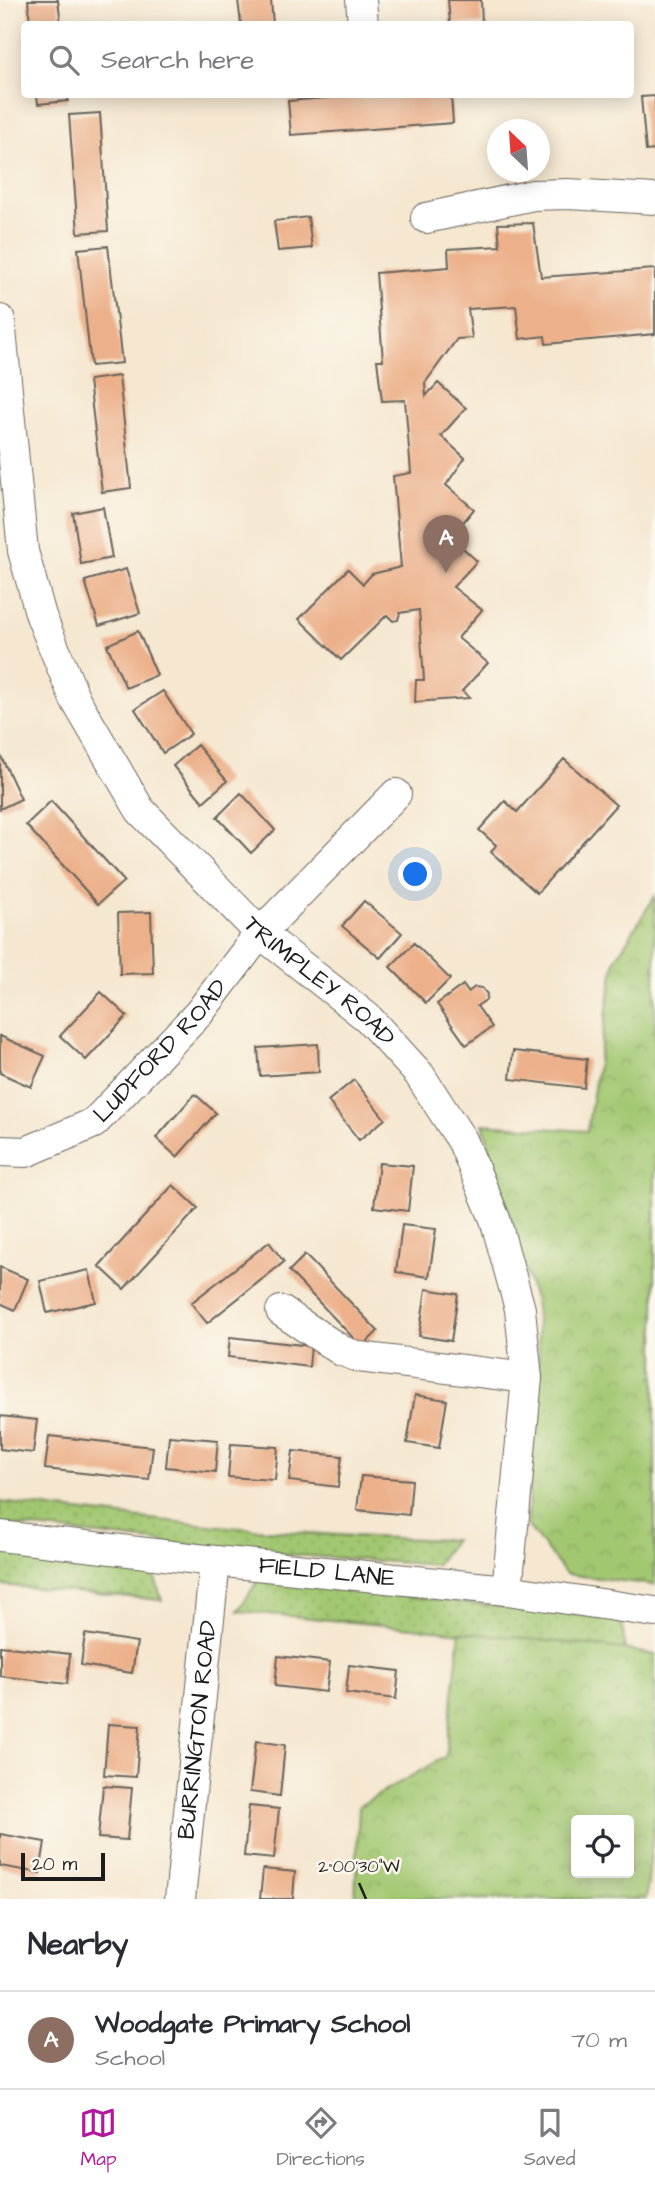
<!DOCTYPE html>
<html lang="en">
<head>
<meta charset="utf-8">
<style>
  body { margin:0; font-family:"Architects Daughter",sans-serif; background:#f2f2f3; color:#2b2b33 }
  .controls { position:absolute; right:21px; bottom:21px; display:grid; overflow:hidden; border-radius:7px; box-shadow:0 4px 18px #0003 }
  .controls button { width:63px; height:63px; display:grid; place-items:center; padding:0; border:0; border-bottom:2px solid #e1e1e2; background:#fff; color:#2b2b33; font:35px sans-serif }
  .compass { position:absolute; left:487px; top:119px; width:63px; height:63px; border-radius:50%; background:#fff; box-shadow:0 4px 18px #0003; rotate:335deg }
  .scale { position:absolute; left:21px; bottom:18px; width:84px; box-sizing:border-box; padding-left:7px; border:4px solid #1c1c1c; border-top:0; font-size:19px; line-height:24px; white-space:nowrap; color:#1c1c1c; -webkit-text-stroke:5px #fbf7ec; paint-order:stroke }
  .you { position:absolute; left:416px; top:875px; width:24px; height:24px; margin:-18px; border:5px solid #fff; border-radius:50%; background:#1a73e8; box-shadow:0 0 0 10px #1a73e833 }
  .badge { display:grid; place-items:center; width:46px; height:46px; border-radius:50%; background:#b5179e; color:#fff; font-size:23px; font-weight:700 }
  .pin { position:absolute; translate:-50% -58px; filter:drop-shadow(0 2px 4px #0008) }
  .pin::after { content:''; position:absolute; top:37px; width:24px; height:21px; background:inherit; clip-path:polygon(0 0,100% 0,50% 100%) }
  .list { margin:0; padding:0; list-style:none }
  h2 { display:flex; justify-content:space-between; align-items:center; height:91px; margin:0; padding:0 28px; font-size:30px }
  h2 small { font-size:23px; font-weight:400; color:#7c7c81 }
  .list li { display:grid; grid-template-columns:46px 1fr auto; gap:21px; align-items:center; box-sizing:border-box; height:98px; padding:0 28px; border-top:2px solid #e1e1e2 }
  .list b { display:block; font-size:26px; white-space:nowrap }
  .list p { margin:0; font-size:23px; white-space:nowrap; color:#7c7c81 }
  .list em { font-size:23px; font-style:normal; color:#7c7c81 }
  .icon { flex:none; width:38px; height:38px; fill:none; stroke:currentColor; stroke-width:2; stroke-linecap:round; stroke-linejoin:round }
  .map { position:relative; flex:none; width:655px; height:1899px; overflow:hidden }
  .search { position:absolute; background:#fff; box-shadow:0 4px 18px #0003; left:21px; right:21px; top:21px; height:77px; display:flex; align-items:center; gap:18px; box-sizing:border-box; padding:0 24px; border-radius:7px; color:#7c7c81; font-size:26px }
  .sheet { height:189px; background:#fff }
  nav { display:flex; justify-content:space-around; align-items:center; box-sizing:border-box; height:98px; border-top:2px solid #e1e1e2; background:#fff; font-size:19px; color:#7c7c81 }
  nav a { display:grid; justify-items:center; gap:4px }
  nav .on { color:#b5179e }
  .map>svg:first-child { display:block }
  .grass { fill:url(#grass-dots); stroke:#5f7246; stroke-width:2 }
  .park { fill:url(#park-crowns); stroke:#5f7246; stroke-width:2; fill-rule:evenodd }
  .building { fill:#ecb08a }
  .lines { fill:none; stroke-linecap:round; stroke-linejoin:round }
  .minor-casing { stroke:#68635b; stroke-width:32 }
  .minor { stroke:#fff; stroke-width:30 }
  .ticks { fill:none; stroke:#1c1c1c; stroke-width:2.5 }
  .labels { text-anchor:middle; dominant-baseline:central; stroke-width:5; stroke-linejoin:round; paint-order:stroke }
  .street-label { font-size:24px; fill:#1c1c1c; stroke:#fbf7ec }
  .ticks-label { font-size:18px; text-anchor:middle; fill:#1c1c1c; stroke:#fbf7ec; stroke-width:5; stroke-linejoin:round; paint-order:stroke }
</style>
</head>
<body>
<div class="map">
<svg width="655" height="1899" viewBox="0 0 655 1899">
  <defs>
    <pattern id="grass-dots" width="8" height="8" patternUnits="userSpaceOnUse" patternTransform="scale(1.75)"><rect width="8" height="8" fill="#a2c771"/><path d="M2 2h.1M6 6h.1" fill="none" stroke="#8baa61" stroke-width="1.8" stroke-linecap="round"/></pattern>
    <pattern id="park-crowns" width="20" height="18" patternUnits="userSpaceOnUse" patternTransform="scale(1.75)"><rect width="20" height="18" fill="#a2c771"/><path d="M2 6a3 3 0 1 1 6 0M12 15a3 3 0 1 1 6 0" fill="none" stroke="#8baa61"/></pattern>
  </defs>
  <rect width="100%" height="100%" fill="#fbf7ec"/>
  <filter id="ink" filterUnits="userSpaceOnUse"><feTurbulence type="fractalNoise" baseFrequency=".0143" numOctaves="2"/><feDisplacementMap in="SourceGraphic" scale="14" xChannelSelector="R" yChannelSelector="G"/><feConvolveMatrix kernelMatrix="1 2 1 2 8 2 1 2 1" color-interpolation-filters="sRGB"/></filter>
  <filter id="wash" filterUnits="userSpaceOnUse"><feTurbulence type="fractalNoise" baseFrequency=".00686" numOctaves="4" result="noise"/><feDisplacementMap in="SourceGraphic" scale="28" xChannelSelector="R" yChannelSelector="G"/><feGaussianBlur stdDeviation="1.57" result="paint"/><feColorMatrix in="noise" values="0 0 0 0 0 0 0 0 0 0 0 0 0 0 0 0 0 1.4 0 .05"/><feComposite in="paint" operator="in"/></filter>
  <g filter="url(#wash)">
    <rect width="100%" height="100%" fill="#f5e7d0"/>
    <g class="grass">
      <path d="M0,1502c151,18 302,35 454,38l-18,25 -183,-13 -253,-28z"/>
      <polygon points="0,1552 152,1569 162,1600 0,1585"/>
      <polygon points="258,1580 622,1620 625,1649 238,1611"/>
    </g>
    <g class="park">
      <polygon points="655,896 655,1585 566,1574 527,1525 539,1353 536,1306 483,1124 587,1131 615,960"/>
      <path d="M460,1632l165,17 30,6v158l-9,86h-291l4,-93 87,-50zM576,1820h53v53h-53z"/>
    </g>
    <g id="blocks">
      <g class="building">
        <polygon points="28,0 58,0 61,24 30,24"/>
        <polygon points="238,0 271,0 273,24 241,24"/>
        <polygon points="448,0 481,0 482,24 450,24"/>
        <polygon points="37,94 68,94 68,101 38,104"/>
        <polygon points="374,94 451,94 453,123 291,135 288,101"/>
        <polygon points="655,96 655,150 646,151 641,97"/>
        <polygon points="100,113 108,231 78,233 69,115"/>
        <polygon points="308,217 312,248 278,251 274,221"/>
        <polygon points="533,223 541,277 655,269 655,334 546,344 545,336 520,339 516,306 468,309 472,338 457,339 425,383 426,396 438,383 466,408 441,436 465,458 446,485 474,509 451,537 477,561 453,587 482,610 458,638 488,663 462,691 470,698 415,702 416,680 424,680 419,610 400,613 398,620 393,621 387,615 341,660 299,619 348,569 363,584 372,574 401,567 393,476 411,473 405,400 382,401 377,360 383,360 376,273 449,267 448,249 500,246 498,224"/>
        <polygon points="108,246 122,363 91,366 78,249"/>
        <polygon points="119,376 131,488 102,492 89,380"/>
        <polygon points="103,507 112,558 81,564 73,513"/>
        <polygon points="126,569 140,613 99,626 85,581"/>
        <polygon points="138,631 157,675 126,688 107,645"/>
        <polygon points="163,691 191,734 163,753 135,709"/>
        <polygon points="197,745 227,781 203,802 173,766"/>
        <polygon points="0,754 21,799 0,809"/>
        <polygon points="564,759 616,805 537,893 491,852 496,845 479,830 505,801 517,812"/>
        <polygon points="241,793 275,830 251,853 217,817"/>
        <polygon points="51,801 124,881 98,904 26,825"/>
        <polygon points="364,901 402,933 380,958 342,926"/>
        <polygon points="151,912 153,973 120,974 118,913"/>
        <polygon points="414,943 450,979 426,1003 390,967"/>
        <polygon points="463,985 468,992 475,987 482,988 487,994 486,1000 477,1006 492,1027 466,1045 437,1004"/>
        <polygon points="101,992 127,1016 86,1060 60,1036"/>
        <polygon points="0,1036 45,1056 31,1087 0,1073"/>
        <polygon points="318,1044 319,1072 260,1076 258,1048"/>
        <polygon points="513,1051 587,1059 584,1088 510,1079"/>
        <polygon points="354,1080 385,1119 359,1140 328,1101"/>
        <polygon points="195,1094 216,1113 177,1157 156,1138"/>
        <polygon points="379,1163 413,1166 408,1211 374,1207"/>
        <polygon points="173,1185 198,1208 124,1289 99,1266"/>
        <polygon points="402,1225 436,1229 429,1277 396,1272"/>
        <polygon points="269,1242 284,1262 207,1323 191,1303"/>
        <polygon points="305,1255 378,1331 362,1347 289,1271"/>
        <polygon points="0,1267 28,1279 15,1310 0,1303"/>
        <polygon points="89,1270 96,1302 47,1313 40,1281"/>
        <polygon points="426,1289 458,1294 451,1341 419,1336"/>
        <polygon points="230,1337 311,1346 309,1367 228,1357"/>
        <polygon points="415,1395 447,1400 439,1448 407,1443"/>
        <polygon points="0,1416 37,1420 33,1453 0,1449"/>
        <polygon points="49,1436 153,1447 149,1480 45,1469"/>
        <polygon points="169,1436 218,1440 215,1472 166,1467"/>
        <polygon points="231,1444 278,1447 275,1480 228,1477"/>
        <polygon points="293,1451 342,1456 338,1487 289,1481"/>
        <polygon points="361,1476 412,1480 409,1515 357,1510"/>
        <polygon points="85,1634 137,1642 132,1673 81,1665"/>
        <polygon points="0,1646 70,1654 67,1684 0,1676"/>
        <polygon points="278,1656 330,1662 326,1692 275,1686"/>
        <polygon points="349,1665 399,1671 396,1699 346,1693"/>
        <polygon points="108,1724 140,1726 136,1777 104,1775"/>
        <polygon points="256,1741 285,1745 280,1796 250,1792"/>
        <polygon points="103,1786 132,1788 127,1840 98,1838"/>
        <polygon points="249,1806 279,1809 274,1859 244,1856"/>
        <polygon points="0,1834 45,1842 40,1873 0,1866"/>
        <polygon points="263,1869 295,1872 293,1899 260,1899"/>
      </g>
    </g>
  </g>
  <g filter="url(#ink)">
    <use href="#blocks" fill-opacity="0" stroke="#68635b" stroke-width="2"/>
    <g class="lines">
      <defs>
        <g id="minor">
          <polyline points="361,0 363,24"/>
          <polyline points="426,218 533,195 568,194 655,199"/>
          <path id="s1" d="M0,320l23,231 18,65 34,83 65,111 120,123 108,85 51,56 44,68 32,77 25,90 7,69 -20,212"/>
          <path id="s2" d="M0,1151l26,1 68,-29 105,-110 61,-80 136,-139"/>
          <polyline points="281,1311 342,1351 359,1357 527,1378"/>
          <path id="s3" d="M0,1536l215,25 292,29 148,22"/>
          <path id="s4" d="M180,1899l35,-338"/>
        </g>
      </defs>
      <use href="#minor" class="minor-casing"/>
      <use href="#minor" class="minor"/>
    </g>
  </g>
  <path class="ticks" d="M359,1883l7,16"/>
  <g class="labels">
    <g class="street-label">
      <text stroke="none"><textPath href="#s1" startOffset="766">TRIMPLEY ROAD</textPath></text>
      <text stroke="none"><textPath href="#s2" startOffset="198">LUDFORD ROAD</textPath></text>
      <text stroke="none"><textPath href="#s3" startOffset="329">FIELD LANE</textPath></text>
      <text stroke="none"><textPath href="#s4" startOffset="170">BURRINGTON ROAD</textPath></text>
    </g>
  </g>
  <g class="ticks-label">
    <text x="359" y="1872">2°00'30"W</text>
  </g>
</svg>
<div class="controls">
<button><svg class="icon" aria-label="locate" viewBox="0 0 24 24"><circle cx="12" cy="12" r="6"/><path d="M12 2v4M12 18v4M2 12h4M18 12h4"/></svg></button>
</div>
<svg class="compass" viewBox="-18 -18 36 36"><path d="M0-13l5 13h-10z" fill="#e53935"/><path d="M0 13l5-13h-10z" fill="#7c7c81"/></svg>
<div class="scale">20 m</div>
<div class="you"></div>
<div class="pin badge" style="left:446px;top:573px;background:#8d6e63">A</div>
<div class="search"><svg class="icon" aria-label="search" viewBox="0 0 24 24"><circle cx="10" cy="10" r="6"/><path d="M15 15l6 6"/></svg>Search here</div>
</div>
<section class="sheet">
<h2>Nearby<small></small></h2>
<ul class="list">
<li><span class="badge" style="background:#8d6e63">A</span><div><b>Woodgate Primary School</b><p>School</p></div><em>70 m</em></li>
</ul>
</section>
<nav>
<a class="on"><svg class="icon" aria-label="map" viewBox="0 0 24 24"><path d="M3 6l6-2 6 2 6-2v14l-6 2-6-2-6 2zM9 4v14M15 6v14"/></svg>Map</a>
<a><svg class="icon" aria-label="directions" viewBox="0 0 24 24"><path d="M12 3l9 9-9 9-9-9zM9 14v-3h6M13 9l2 2-2 2"/></svg>Directions</a>
<a><svg class="icon" aria-label="saved" viewBox="0 0 24 24"><path d="M7 4h10v16l-5-4-5 4z"/></svg>Saved</a>
</nav>
</body>
</html>
